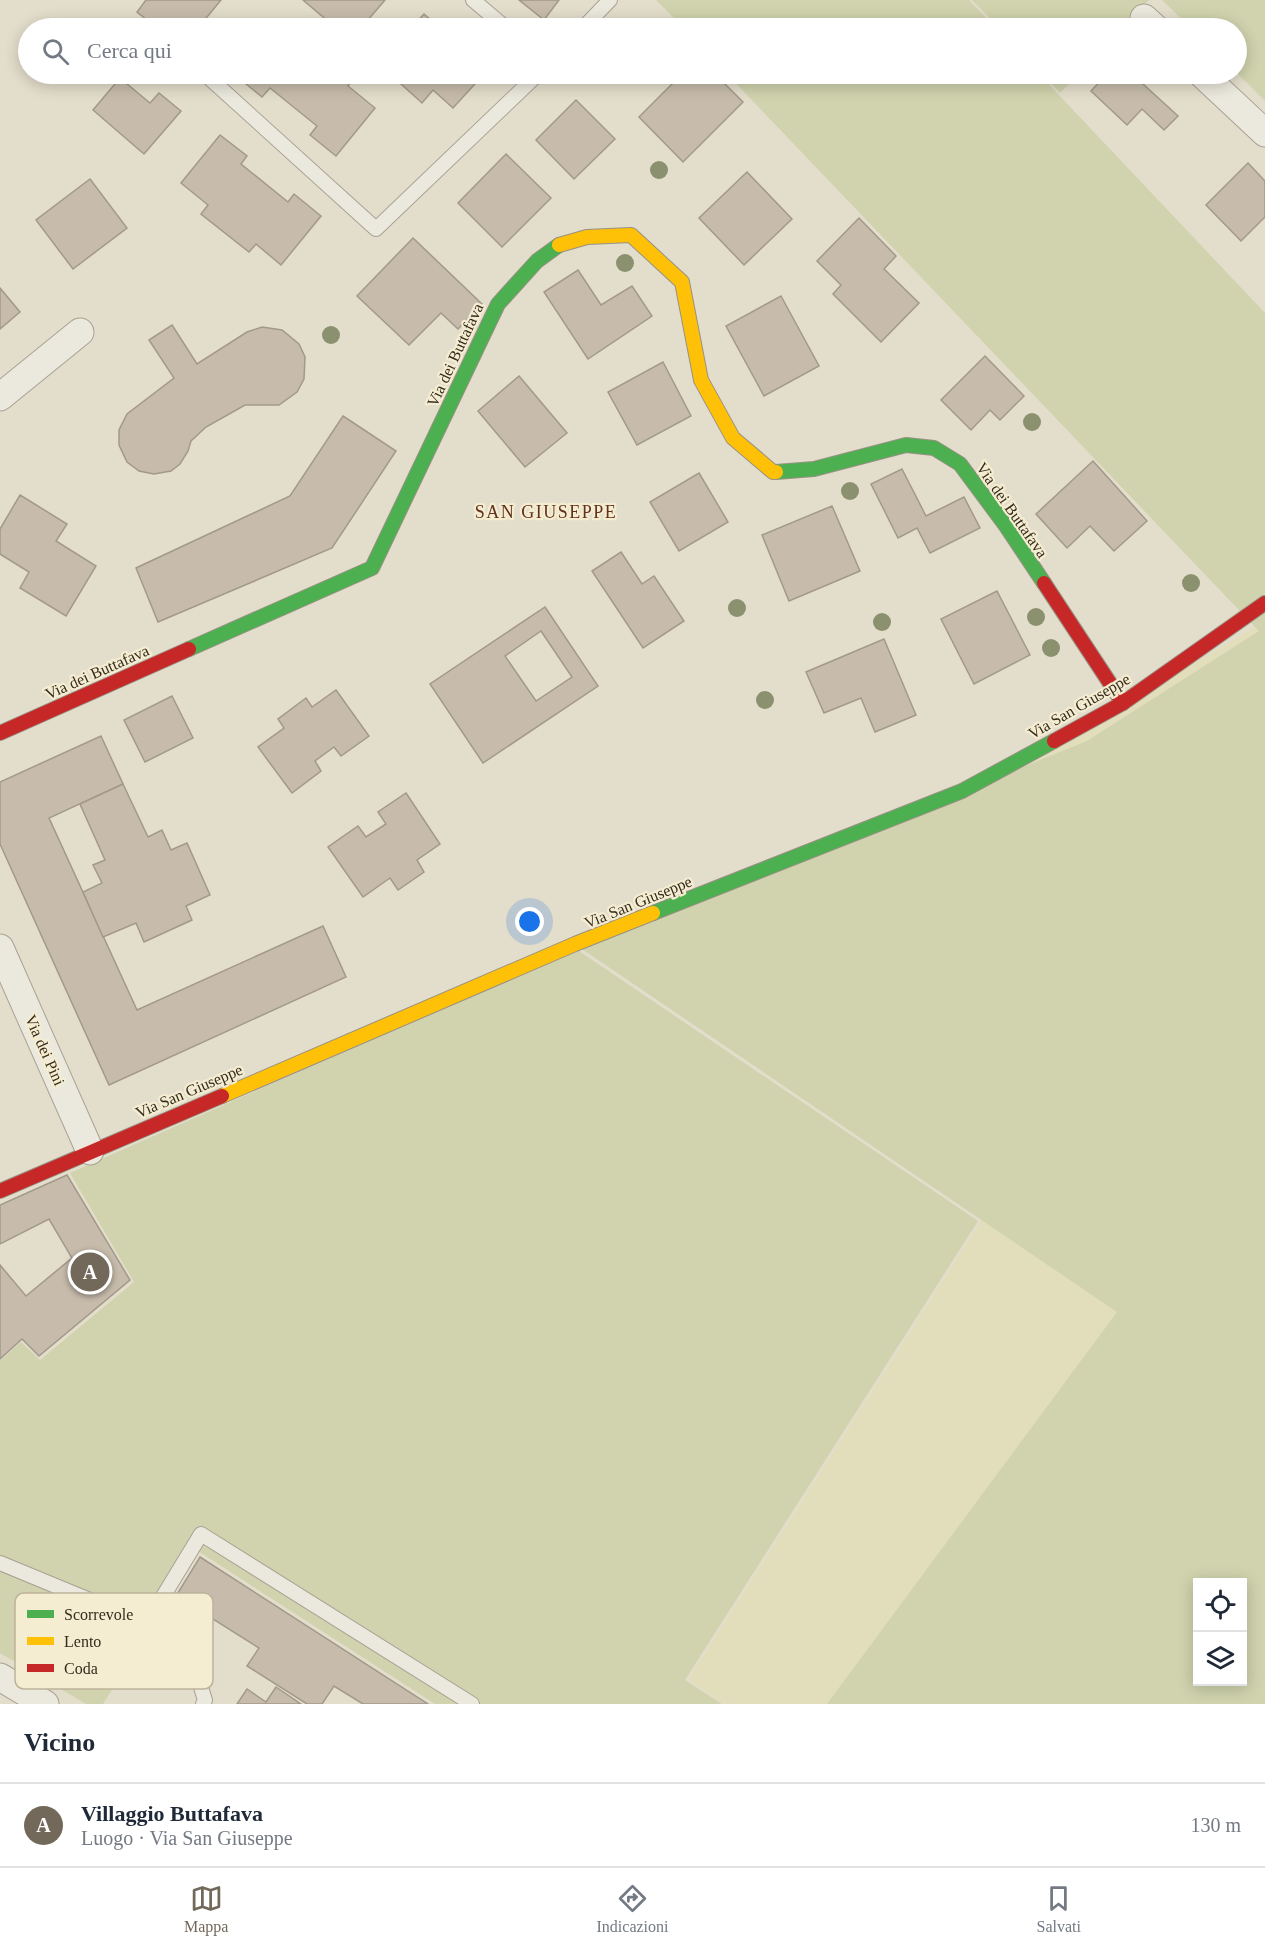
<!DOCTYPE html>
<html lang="it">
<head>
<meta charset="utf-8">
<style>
  body { margin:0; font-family:Georgia,serif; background:#f6f6f7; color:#1f2937 }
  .controls { position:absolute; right:18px; bottom:18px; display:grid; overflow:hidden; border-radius:0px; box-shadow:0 3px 15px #0003 }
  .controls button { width:54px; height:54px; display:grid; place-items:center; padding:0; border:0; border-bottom:2px solid #e0e1e3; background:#fff; color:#1f2937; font:30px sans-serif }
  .you { position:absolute; left:530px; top:922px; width:21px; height:21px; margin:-15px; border:4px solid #fff; border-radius:50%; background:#1a73e8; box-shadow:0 0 0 9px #1a73e833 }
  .badge { display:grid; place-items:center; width:39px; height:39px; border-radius:50%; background:#73695a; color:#fff; font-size:20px; font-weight:700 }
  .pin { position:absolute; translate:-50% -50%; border:3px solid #fff; box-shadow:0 2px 6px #0006 }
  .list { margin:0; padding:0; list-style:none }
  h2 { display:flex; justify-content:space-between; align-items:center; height:78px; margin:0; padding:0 24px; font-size:26px }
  h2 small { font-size:20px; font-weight:400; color:#747a83 }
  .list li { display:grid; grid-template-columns:39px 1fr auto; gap:18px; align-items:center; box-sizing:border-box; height:84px; padding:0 24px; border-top:2px solid #e0e1e3 }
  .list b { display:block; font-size:22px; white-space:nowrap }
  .list p { margin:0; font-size:20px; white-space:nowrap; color:#747a83 }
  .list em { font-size:20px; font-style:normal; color:#747a83 }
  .icon { flex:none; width:33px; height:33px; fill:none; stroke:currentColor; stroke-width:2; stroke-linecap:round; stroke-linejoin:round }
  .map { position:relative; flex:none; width:1265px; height:1704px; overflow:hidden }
  .search { position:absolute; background:#fff; box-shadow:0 3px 15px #0003; left:18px; right:18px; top:18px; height:66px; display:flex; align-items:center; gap:15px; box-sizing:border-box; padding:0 21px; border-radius:33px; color:#747a83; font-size:22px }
  .sheet { height:162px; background:#fff }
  nav { display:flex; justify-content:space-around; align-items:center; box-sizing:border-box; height:84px; border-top:2px solid #e0e1e3; background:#fff; font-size:16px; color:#747a83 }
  nav a { display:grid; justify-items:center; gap:3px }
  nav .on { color:#73695a }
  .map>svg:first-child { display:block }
  .farmland { fill:#e2debc; fill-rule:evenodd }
  .green { fill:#d0d3ad; fill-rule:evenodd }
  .building { fill:#c7bcac; stroke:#a3998b; stroke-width:1.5; fill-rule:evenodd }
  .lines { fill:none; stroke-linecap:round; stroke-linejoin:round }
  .lane-casing { stroke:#a8a295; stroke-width:16 }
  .street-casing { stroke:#a8a295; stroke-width:29 }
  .fast-casing { stroke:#989184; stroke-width:16 }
  .slow-casing { stroke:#989184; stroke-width:16 }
  .jam-casing { stroke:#989184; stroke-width:16 }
  .lane { stroke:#ebe8dd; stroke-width:14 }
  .street { stroke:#ebe8dd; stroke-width:27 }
  .fast { stroke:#4caf50; stroke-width:14 }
  .slow { stroke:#ffc107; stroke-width:14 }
  .jam { stroke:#c62828; stroke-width:14 }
  .tree { fill:#8b916f }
  .labels { text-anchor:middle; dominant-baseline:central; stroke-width:4.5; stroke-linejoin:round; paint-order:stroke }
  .street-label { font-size:16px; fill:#362b1d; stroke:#f5edd1 }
  .neighbourhood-label { font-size:18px; letter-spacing:1.5px; fill:#62311d; stroke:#f5edd1 }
  .key { fill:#f5edd1; stroke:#bcb39b; stroke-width:1.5 }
  .key-label { font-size:16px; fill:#362b1d }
</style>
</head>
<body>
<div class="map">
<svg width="1265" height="1704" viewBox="0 0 1265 1704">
  <rect width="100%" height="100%" fill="#e3ddcb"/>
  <path class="farmland" d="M1265,621v1083h-541l-36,-24 295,-462 -10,-423zM1198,1582h44v100h-44z"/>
  <g class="green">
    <polygon points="656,0 969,0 996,28 684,28"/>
    <polygon points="972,0 1149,0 1122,28 999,28"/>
    <polygon points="1162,0 1265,0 1265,101 1237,73 1236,28 1191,28"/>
    <path d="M727,74h312l226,239v1391h-438l290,-392 -538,-365 508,-206 172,-110zM1198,1582h44v100h-44z"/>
    <polygon points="1042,74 1079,74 1060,93"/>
    <polygon points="576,949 978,1221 685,1680 722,1704 435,1704 198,1551 103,1704 86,1704 0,1653 0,1361 21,1342 40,1360 134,1282 70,1173"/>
  </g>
  <g class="building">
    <polygon points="146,0 221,0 198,28 157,28 137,12"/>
    <polygon points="303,0 385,0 361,28 336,28"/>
    <polygon points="519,0 559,0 544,20"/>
    <polygon points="424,14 440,28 411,28"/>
    <polygon points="236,74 351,74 355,77 348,86 375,108 336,156 310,135 317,126 270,88 262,97 235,75"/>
    <polygon points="390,74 484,74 453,108 433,90 422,103"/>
    <polygon points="682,74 715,74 743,102 683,162 639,117"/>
    <polygon points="1107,74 1132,74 1178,116 1164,130 1142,109 1127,125 1091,91"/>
    <polygon points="120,78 150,103 159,93 181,111 144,154 93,110"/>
    <polygon points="576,100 615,139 574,179 536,140"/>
    <polygon points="220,135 247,156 241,164 288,202 294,194 321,216 281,265 256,244 249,252 201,214 208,205 181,183"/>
    <polygon points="506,154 551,198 502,247 458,203"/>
    <polygon points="1248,163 1265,181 1265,217 1241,241 1206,205"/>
    <polygon points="747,172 792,219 744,265 699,218"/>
    <polygon points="90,179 127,228 73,269 36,220"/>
    <polygon points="859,218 896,256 884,269 919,303 881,342 833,294 841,285 817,261"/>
    <polygon points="413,238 482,304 458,329 441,313 409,345 357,296"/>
    <polygon points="578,270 601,305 632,286 652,316 588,359 544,292"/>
    <polygon points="0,288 20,312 0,329"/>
    <polygon points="781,296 819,366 764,396 726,326"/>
    <polygon points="172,325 197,364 247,332 262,327 282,330 299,344 305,357 304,379 297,392 279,405 245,405 206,427 191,441 188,451 180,464 171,471 154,474 139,471 127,462 119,445 119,430 127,414 174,378 149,340"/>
    <polygon points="985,356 1024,396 1000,420 990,410 971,430 941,400"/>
    <polygon points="663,362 691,416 637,445 608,392"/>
    <polygon points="519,376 567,433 525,467 478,411"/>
    <polygon points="343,416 396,451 332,548 158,622 136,568 290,496"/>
    <polygon points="1093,461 1147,521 1114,551 1090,526 1067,548 1036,514"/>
    <polygon points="902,469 926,516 964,497 980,528 930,553 917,528 898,538 871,484"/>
    <polygon points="699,473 728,522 679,551 650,502"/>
    <polygon points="20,495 67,524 56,541 96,566 66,616 20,588 29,572 0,554 0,529"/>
    <polygon points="832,506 860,571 789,601 762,535"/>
    <polygon points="621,552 642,584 654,576 684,621 643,648 592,571"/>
    <polygon points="997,591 1030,655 974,684 941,619"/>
    <path d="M545,607l53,79 -115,77 -53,-79zM541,631l31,46 -36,24 -31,-45z"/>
    <polygon points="884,639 916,715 875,732 861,698 824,713 806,672"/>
    <polygon points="336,690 369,736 341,756 334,747 315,761 321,771 292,793 258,747 284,728 278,719 306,698 312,707"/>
    <polygon points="172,696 193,738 145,762 124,720"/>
    <polygon points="101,736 123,784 49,818 137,1010 323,926 346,977 109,1085 0,844 0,782"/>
    <polygon points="123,784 148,837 162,830 171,850 187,843 210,895 186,906 192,920 144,942 136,923 103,937 83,892 102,883 93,865 105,860 80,804"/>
    <polygon points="406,793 440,844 417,860 424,872 398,890 390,878 363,897 328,847 358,826 366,837 386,824 378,812"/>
    <polygon points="67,1175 130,1280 39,1356 22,1339 0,1359 0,1265 26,1296 72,1258 49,1219 0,1244 0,1205"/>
    <polygon points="200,1557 428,1704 363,1704 334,1686 322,1704 307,1704 247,1666 259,1648 202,1612 194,1625 168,1609"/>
    <polygon points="276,1687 301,1704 237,1704 247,1689 266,1702"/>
  </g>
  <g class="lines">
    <defs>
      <g id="lane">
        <polyline points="473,0 506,28"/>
        <polyline points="583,28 610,0"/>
        <polyline points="206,75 376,229 538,74"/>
        <polyline points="0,1563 109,1608 153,1613 201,1534 472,1704"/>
        <polyline points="153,1613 187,1643 205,1700 203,1704"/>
      </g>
      <g id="street">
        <polyline points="1144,18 1155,28"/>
        <polyline points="1202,74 1265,133"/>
        <polyline points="0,397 80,332"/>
        <polyline points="0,948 90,1151"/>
        <polyline points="0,1677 45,1704"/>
      </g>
      <g id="fast">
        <polyline points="776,472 814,469 906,445 934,448 960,464 1006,526 1044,583"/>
        <polyline points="189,649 372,568 498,304 537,261 559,245"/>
        <polyline points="653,913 962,791 1054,741"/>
      </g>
      <g id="slow">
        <polyline points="559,245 587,237 631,235 682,282 701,380 733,438 773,472 776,472"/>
        <polyline points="222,1096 575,944 653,913"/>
      </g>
      <g id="jam">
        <polyline points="1044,583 1123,703"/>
        <polyline points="0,733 189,649"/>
        <polyline points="1054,741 1123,703 1265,603"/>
        <polyline points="0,1191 222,1096"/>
      </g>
    </defs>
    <use href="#lane" class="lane-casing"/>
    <use href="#street" class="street-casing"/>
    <use href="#fast" class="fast-casing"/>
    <use href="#slow" class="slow-casing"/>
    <use href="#jam" class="jam-casing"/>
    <use href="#lane" class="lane"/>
    <use href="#street" class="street"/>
    <use href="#fast" class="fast"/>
    <use href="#slow" class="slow"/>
    <use href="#jam" class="jam"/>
  </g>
  <g class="tree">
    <circle cx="659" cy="170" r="9"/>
    <circle cx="625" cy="263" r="9"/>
    <circle cx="331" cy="335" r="9"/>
    <circle cx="1032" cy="422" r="9"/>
    <circle cx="850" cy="491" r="9"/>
    <circle cx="1191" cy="583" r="9"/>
    <circle cx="737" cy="608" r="9"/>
    <circle cx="1036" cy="617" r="9"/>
    <circle cx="882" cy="622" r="9"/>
    <circle cx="1051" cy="648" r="9"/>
    <circle cx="765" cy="700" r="9"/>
  </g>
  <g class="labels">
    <g class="street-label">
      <text transform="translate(455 355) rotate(-65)">Via dei Buttafava</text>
      <text transform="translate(1012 510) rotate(55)">Via dei Buttafava</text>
      <text transform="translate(97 672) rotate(-24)">Via dei Buttafava</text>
      <text transform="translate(1079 706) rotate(-30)">Via San Giuseppe</text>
      <text transform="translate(638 902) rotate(-22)">Via San Giuseppe</text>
      <text transform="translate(45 1050) rotate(66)">Via dei Pini</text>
      <text transform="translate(189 1091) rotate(-23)">Via San Giuseppe</text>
    </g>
    <g class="neighbourhood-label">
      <text x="546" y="512">SAN GIUSEPPE</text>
    </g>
  </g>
  <rect x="15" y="1593" width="198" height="96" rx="9" class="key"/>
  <rect x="27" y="1610" width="27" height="8" fill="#4caf50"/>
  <rect x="27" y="1637" width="27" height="8" fill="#ffc107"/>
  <rect x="27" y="1664" width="27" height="8" fill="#c62828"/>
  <g class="key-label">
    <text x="64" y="1620">Scorrevole</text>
    <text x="64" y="1647">Lento</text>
    <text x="64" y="1674">Coda</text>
  </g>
</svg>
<div class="controls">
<button><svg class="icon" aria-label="locate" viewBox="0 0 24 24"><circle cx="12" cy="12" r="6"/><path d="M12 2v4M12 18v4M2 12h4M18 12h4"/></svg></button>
<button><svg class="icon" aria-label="layers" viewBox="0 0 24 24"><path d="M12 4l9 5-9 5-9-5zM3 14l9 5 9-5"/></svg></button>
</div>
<div class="you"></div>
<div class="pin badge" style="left:90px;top:1272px">A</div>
<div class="search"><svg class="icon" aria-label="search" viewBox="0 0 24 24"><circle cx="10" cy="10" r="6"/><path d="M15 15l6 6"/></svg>Cerca qui</div>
</div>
<section class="sheet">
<h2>Vicino<small></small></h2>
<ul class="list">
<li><span class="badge">A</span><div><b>Villaggio Buttafava</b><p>Luogo · Via San Giuseppe</p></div><em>130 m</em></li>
</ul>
</section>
<nav>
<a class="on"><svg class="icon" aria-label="map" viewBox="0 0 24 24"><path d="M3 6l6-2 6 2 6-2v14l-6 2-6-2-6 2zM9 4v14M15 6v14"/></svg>Mappa</a>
<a><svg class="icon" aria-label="directions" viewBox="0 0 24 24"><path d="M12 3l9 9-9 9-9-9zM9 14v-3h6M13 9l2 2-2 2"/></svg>Indicazioni</a>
<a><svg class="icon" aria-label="saved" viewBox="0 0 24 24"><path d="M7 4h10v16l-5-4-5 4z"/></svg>Salvati</a>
</nav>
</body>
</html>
